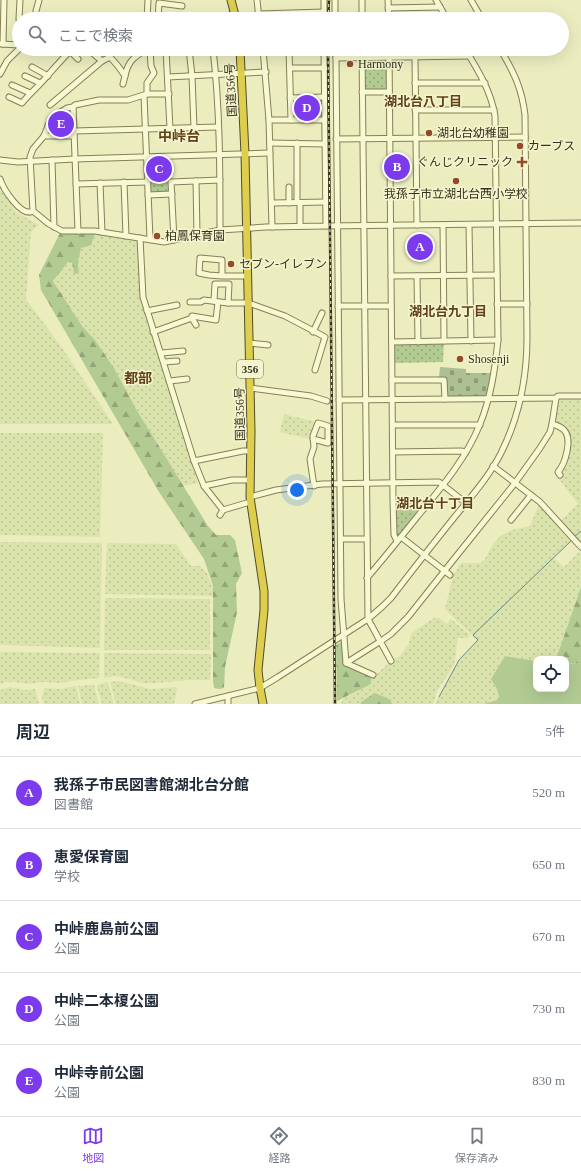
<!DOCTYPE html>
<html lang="ja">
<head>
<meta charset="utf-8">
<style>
  body { margin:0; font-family:"Times New Roman","Noto Sans JP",serif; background:#f6f6f7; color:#1f2937 }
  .controls { position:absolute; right:12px; bottom:12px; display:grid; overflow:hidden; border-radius:8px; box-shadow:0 4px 16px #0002 }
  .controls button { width:36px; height:36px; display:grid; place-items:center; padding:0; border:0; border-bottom:1px solid #e0e1e3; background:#fff; color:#1f2937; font:20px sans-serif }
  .you { position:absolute; left:297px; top:490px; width:14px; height:14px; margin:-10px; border:3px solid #fff; border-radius:50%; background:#1a73e8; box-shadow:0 0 0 6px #1a73e833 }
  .badge { display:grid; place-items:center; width:26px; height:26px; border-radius:50%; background:#7c3aed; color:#fff; font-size:13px; font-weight:700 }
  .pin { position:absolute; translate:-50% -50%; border:2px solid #fff; box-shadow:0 1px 4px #0006 }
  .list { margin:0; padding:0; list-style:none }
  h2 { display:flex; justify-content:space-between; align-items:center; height:52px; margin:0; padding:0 16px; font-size:17px }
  h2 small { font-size:13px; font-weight:400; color:#747a83 }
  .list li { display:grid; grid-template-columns:26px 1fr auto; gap:12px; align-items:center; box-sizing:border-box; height:72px; padding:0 16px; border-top:1px solid #e0e1e3 }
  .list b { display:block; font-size:15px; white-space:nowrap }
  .list p { margin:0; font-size:13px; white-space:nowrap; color:#747a83 }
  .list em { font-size:13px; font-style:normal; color:#747a83 }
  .icon { flex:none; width:22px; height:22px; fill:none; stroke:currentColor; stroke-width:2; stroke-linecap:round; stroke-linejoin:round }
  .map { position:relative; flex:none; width:581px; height:704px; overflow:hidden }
  .search { position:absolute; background:#fff; box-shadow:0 4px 16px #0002; left:12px; right:12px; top:12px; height:44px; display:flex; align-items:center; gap:10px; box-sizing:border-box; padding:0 14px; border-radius:22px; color:#747a83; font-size:15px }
  .sheet { height:412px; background:#fff }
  nav { display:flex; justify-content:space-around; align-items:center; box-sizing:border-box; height:56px; border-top:1px solid #e0e1e3; background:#fff; font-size:11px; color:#747a83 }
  nav a { display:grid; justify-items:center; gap:2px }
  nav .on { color:#7c3aed }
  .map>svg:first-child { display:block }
  .farmland { fill:url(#farmland-dots) }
  .grass { fill:#b2cb93 }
  .forest { fill:url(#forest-firs) }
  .cemetery { fill:url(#cemetery-stones) }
  .park { fill:url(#park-dots) }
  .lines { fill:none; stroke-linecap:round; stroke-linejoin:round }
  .stream { stroke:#6a8a8d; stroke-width:1 }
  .minor-casing { stroke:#867f57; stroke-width:7 }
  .highway-casing { stroke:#534b2c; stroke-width:9 }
  .minor { stroke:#f7f9d2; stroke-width:5 }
  .highway { stroke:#dece4e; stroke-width:7 }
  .rail-casing { stroke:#35311c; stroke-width:2.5 }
  .rail { stroke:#f4f5ce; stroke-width:1; stroke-dasharray:3; stroke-linecap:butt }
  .poi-dot { fill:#954a28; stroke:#f4f5ce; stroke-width:1.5 }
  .labels { text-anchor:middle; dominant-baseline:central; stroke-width:3; stroke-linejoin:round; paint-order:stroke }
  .shield { fill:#f4f5ce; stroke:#6e6c51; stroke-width:1 }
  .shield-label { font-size:11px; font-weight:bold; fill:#35311c }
  .poi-label { font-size:12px; fill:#35311c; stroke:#f4f5ce; text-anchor:start }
  .street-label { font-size:12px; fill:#35311c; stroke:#f4f5ce }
  .neighbourhood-label { font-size:13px; font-weight:bold; fill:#62411b; stroke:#f4f5ce }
  .quarter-label { font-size:14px; font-weight:bold; fill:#62411b; stroke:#f4f5ce }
</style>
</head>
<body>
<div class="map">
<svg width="581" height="704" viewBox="0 0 581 704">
  <defs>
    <pattern id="farmland-dots" width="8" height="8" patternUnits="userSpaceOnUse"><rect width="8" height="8" fill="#dae3ac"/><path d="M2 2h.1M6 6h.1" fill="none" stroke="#bcc393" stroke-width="1.8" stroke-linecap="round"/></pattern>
    <pattern id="forest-firs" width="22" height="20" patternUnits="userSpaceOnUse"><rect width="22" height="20" fill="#b2cb93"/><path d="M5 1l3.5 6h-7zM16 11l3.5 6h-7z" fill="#92a577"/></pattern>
    <pattern id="cemetery-stones" width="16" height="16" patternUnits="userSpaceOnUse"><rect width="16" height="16" fill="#acc093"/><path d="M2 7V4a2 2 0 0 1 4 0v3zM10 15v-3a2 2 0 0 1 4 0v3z" fill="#8d9d77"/></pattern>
    <pattern id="park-dots" width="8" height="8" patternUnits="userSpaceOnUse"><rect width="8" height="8" fill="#b2cb93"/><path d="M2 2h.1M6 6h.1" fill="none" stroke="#92a577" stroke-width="1.8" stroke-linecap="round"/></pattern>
  </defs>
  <rect width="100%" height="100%" fill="#ecedbf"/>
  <g class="farmland">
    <polygon points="0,186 16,212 39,225 31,232 26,299 65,352 113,424 0,424"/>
    <polygon points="95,233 138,239 141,297 162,363 198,483 183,486 136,409 114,368 95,340 82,326 53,281 68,262 72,262 79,274 78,262 81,248"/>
    <polygon points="559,397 581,398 581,547 573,539 553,558 564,567 581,550 581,587 556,659 536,659 536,661 505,656 491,679 496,687 499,695 497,700 484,704 435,704 459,660 477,640 445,609 453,576 461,563 481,563 485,559 492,546 500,536 512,530 530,526 540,502 559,522 578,504 559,479 562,476 561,473 566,464 570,446 569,438 554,423"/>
    <polygon points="284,414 315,422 310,439 280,432"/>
    <polygon points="0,433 103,433 100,537 0,535"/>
    <polygon points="0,542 102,543 100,648 0,645"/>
    <polygon points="107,543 176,544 191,566 200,566 207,573 213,588 214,596 105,594"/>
    <polygon points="105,598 210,599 210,650 104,650"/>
    <polygon points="434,618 439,618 447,624 451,619 470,635 468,638 458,638 454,665 437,691 433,704 392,704 391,700 361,702 361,704 341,704 343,699 371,684 371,677 378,673 391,661 401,655 409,643 411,634 413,632"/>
    <polygon points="0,652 100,653 99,678 70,681 62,683 41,682 30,684 15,682 6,682 0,684"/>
    <polygon points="104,653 211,654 210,680 190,680 154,683 143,683 121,677 115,676 104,678"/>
    <polygon points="118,681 151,689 176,687 177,689 174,704 116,704 110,682"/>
    <polygon points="108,682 114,704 102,704 97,687 99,684"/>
    <polygon points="94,685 99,704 82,704 78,686"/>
    <polygon points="76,686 80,704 44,704 42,699 44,688 60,689"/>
    <polygon points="10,687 27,690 35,689 39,704 0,704 0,690"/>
  </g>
  <polygon class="grass" points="505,656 536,661 536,689 566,689 566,664 581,663 581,704 484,704 497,700 499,696 496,687 491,679"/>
  <g class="forest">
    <polygon points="67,232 95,233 91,245 81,248 78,262 79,274 74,273 72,262 68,262 53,281 82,326 95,340 114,368 136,409 208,526 216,535 230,535 235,540 242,573 236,584 237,612 225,667 224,688 219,689 214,688 213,681 213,586 204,559 159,492 41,290 39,275 60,233"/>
    <polygon points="581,587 581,663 566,664 566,659 556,659"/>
    <polygon points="344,640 345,664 371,676 371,684 337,701 336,645"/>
    <polygon points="375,693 391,700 392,704 361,704 361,702"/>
  </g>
  <polygon class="cemetery" points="440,367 466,369 466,373 492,373 487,396 446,396 446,378 439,378"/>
  <g class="park">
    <rect x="362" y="57" width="27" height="35"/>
    <polygon points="322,98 323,117 293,118 292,99"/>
    <polygon points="73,107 74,136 44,136 51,118"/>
    <polygon points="170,156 172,194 148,195 146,157"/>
    <polygon points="444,341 443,362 392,363 392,342"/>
    <polygon points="393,500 431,500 397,541 394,535"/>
  </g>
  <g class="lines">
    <g class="stream">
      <polyline points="574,537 581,531"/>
      <polyline points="439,697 459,660 478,640 473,635 572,540"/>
    </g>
    <defs>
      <g id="minor">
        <polyline points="257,0 259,19"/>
        <polyline points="324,0 324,19"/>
        <polyline points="335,0 335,19"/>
        <polyline points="362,0 362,19"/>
        <polyline points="388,0 389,19"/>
        <polyline points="436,0 447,19"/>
        <polyline points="471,0 482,19"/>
        <polyline points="388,8 440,7"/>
        <polyline points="259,14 324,12"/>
        <polyline points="19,19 20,0"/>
        <polyline points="36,19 36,11 39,0"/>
        <polyline points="147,19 148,0"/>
        <polyline points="158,19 159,3 182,6"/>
        <polyline points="211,19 235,14"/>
        <polyline points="1,44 19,45 19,34"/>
        <polyline points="3,44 4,0"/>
        <polyline points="88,49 102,61 110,57 118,66 125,76 123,84"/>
        <polyline points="166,49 170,129"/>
        <polyline points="189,49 192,76 194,128"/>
        <path d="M213,49c7,60 7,120 7,181"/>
        <polyline points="263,49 269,120 272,227"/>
        <polyline points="289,49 291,120"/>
        <polyline points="336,49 336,58 470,56"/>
        <polyline points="362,49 368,619 391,661"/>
        <polyline points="389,49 393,500 394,535 397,541"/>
        <polyline points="70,51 78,59"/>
        <polyline points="469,55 478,49"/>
        <polyline points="98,57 102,49"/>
        <polyline points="415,57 417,225"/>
        <polyline points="336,58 341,599 346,663 373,675"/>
        <polyline points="32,67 48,76"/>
        <polyline points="290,68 325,68"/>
        <polyline points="0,74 7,61 19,49"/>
        <polyline points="25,76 40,83"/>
        <path d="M125,76c3,-15 9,-19 22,-27"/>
        <polyline points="168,77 266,72"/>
        <polyline points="415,83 485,83"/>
        <polyline points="12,85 30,93"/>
        <polyline points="362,92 389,92"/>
        <polyline points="147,94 147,83 154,73 151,66 150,49"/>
        <polyline points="144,96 150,239"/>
        <path d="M9,97l13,6c8,-10 18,-18 26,-28 8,-9 16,-18 24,-26"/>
        <polyline points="290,98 325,97"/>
        <polyline points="50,105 102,61"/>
        <polyline points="415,110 494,110"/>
        <polyline points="269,120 325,120"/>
        <polyline points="74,131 218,127"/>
        <polyline points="44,136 51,118 67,108 73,107"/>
        <polyline points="336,139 525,137"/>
        <polyline points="270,143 325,144"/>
        <polyline points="297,143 297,202"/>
        <polyline points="0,160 18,162 75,159 270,153"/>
        <polyline points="52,160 54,227"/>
        <path d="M0,179c3,9 21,39 33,32l-3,-54 3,-8 11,-13h30"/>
        <polyline points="196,181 197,235"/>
        <polyline points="124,182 126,236"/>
        <polyline points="100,183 102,232"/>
        <polyline points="76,184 148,182"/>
        <polyline points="289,187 289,203"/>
        <polyline points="148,195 172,194"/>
        <polyline points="272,203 326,202"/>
        <polyline points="33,211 49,224 62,231 95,231 164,242 220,230 266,227 326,226 324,49"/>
        <polyline points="443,225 444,341"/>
        <polyline points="469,225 471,341"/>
        <polyline points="300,226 300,203"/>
        <polyline points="326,226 581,223"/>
        <polyline points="78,231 73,107 75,105 99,100 128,100 147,94 169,94"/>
        <polyline points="140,238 143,297 194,461 204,486 232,480 250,480"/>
        <polyline points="174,240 171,182 220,180"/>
        <polyline points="222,276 209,275 199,273 200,258 222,260 222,276 247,276"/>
        <polyline points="391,276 497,275"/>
        <polyline points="417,276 418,342"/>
        <polyline points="214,301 215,284 229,284 228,303"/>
        <polyline points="190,302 201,302 204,300 228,303 248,303 257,306 285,316 325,337 315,370"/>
        <polyline points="497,304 527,304"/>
        <polyline points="338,306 391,306"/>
        <polyline points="147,311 177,305"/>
        <polyline points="192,318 196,325"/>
        <polyline points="153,332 192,318 192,316 216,320 218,302"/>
        <polyline points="313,332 322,313"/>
        <polyline points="392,342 498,340"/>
        <polyline points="249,343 268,345"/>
        <polyline points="162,353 183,351"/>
        <polyline points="164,362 177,361"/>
        <polyline points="392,380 444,380 445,399"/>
        <polyline points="170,381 187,379"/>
        <polyline points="250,388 311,396 327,401"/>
        <polyline points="339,400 556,398 558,396 581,396"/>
        <path d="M552,424c4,1 9,3 12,6 9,9 1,34 -6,42l2,3"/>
        <polyline points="393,425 480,425"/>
        <polyline points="313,439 328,443 328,426 318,423 313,436 314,447 310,459 314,486"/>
        <polyline points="393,452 461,451 466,452"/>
        <polyline points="194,461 243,451 251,451"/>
        <polyline points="493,466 540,502 581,547"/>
        <polyline points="204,486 223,510"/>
        <polyline points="250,497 276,490 322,484 439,482 466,503"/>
        <polyline points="220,515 223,510 250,502"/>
        <polyline points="511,520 531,495"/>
        <polyline points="401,537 450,575"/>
        <polyline points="341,539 367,539"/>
        <path d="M367,578c17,-20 34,-41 50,-61 24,-29 49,-58 63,-93 11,-27 15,-55 18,-84l-3,-224c-4,-25 -17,-46 -30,-67"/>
        <polyline points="346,663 381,641 391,634 408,617 450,564 515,483 540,448 550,432 552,424 556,398"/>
        <path d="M195,704l65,-16 18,-11 90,-58 15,-13 8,-8c20,-26 41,-53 62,-79 17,-21 36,-42 48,-66 18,-36 26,-74 26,-115l-2,-223c-3,-26 -11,-43 -25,-66"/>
        <polyline points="228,704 228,696"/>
      </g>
      <g id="highway">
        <polyline points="231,0 236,19"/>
        <polyline points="240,49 245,154 251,431 250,497 264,591 264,610 258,670 260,688 263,704"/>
      </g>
    </defs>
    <use href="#minor" class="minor-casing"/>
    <use href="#highway" class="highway-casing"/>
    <use href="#minor" class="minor"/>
    <use href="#highway" class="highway"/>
    <defs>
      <g id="rail">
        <polyline points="328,19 329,0"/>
        <polyline points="328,49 335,704"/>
      </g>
    </defs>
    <use href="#rail" class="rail-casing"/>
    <use href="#rail" class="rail"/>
  </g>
  <g class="poi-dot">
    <circle cx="350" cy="64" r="4"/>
    <circle cx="429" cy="133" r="4"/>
    <circle cx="520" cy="146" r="4"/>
    <path d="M520 156h4v4h4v4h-4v4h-4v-4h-4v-4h4z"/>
    <circle cx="456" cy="181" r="4"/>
    <circle cx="157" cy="236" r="4"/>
    <circle cx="231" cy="264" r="4"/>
    <circle cx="460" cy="359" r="4"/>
  </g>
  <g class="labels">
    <rect class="shield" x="237" y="360" width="26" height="18" rx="3"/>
    <g class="shield-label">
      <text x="250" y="369">356</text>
    </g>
    <g class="poi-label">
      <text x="358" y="64">Harmony</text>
      <text x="437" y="133">湖北台幼稚園</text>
      <text x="528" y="146">カーブス</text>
      <text x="513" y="162" text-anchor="end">ぐんじクリニック</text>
      <text x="456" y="194" text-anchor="middle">我孫子市立湖北台西小学校</text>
      <text x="165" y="236">柏鳳保育園</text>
      <text x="239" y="264">セブン-イレブン</text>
      <text x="468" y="359">Shosenji</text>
    </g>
    <g class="street-label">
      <text transform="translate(231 90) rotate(-93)">国道356号</text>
      <text transform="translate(240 414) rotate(-91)">国道356号</text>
    </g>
    <g class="neighbourhood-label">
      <text x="423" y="101">湖北台八丁目</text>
      <text x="448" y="311">湖北台九丁目</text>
      <text x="435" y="503">湖北台十丁目</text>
    </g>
    <g class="quarter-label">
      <text x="179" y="136">中峠台</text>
      <text x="138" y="378">都部</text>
    </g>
  </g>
</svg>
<div class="controls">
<button><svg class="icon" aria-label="locate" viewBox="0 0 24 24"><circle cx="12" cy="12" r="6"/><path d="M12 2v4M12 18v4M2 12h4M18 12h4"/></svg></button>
</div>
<div class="you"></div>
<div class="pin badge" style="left:420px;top:247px">A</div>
<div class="pin badge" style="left:397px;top:167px">B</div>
<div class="pin badge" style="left:159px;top:169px">C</div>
<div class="pin badge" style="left:307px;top:108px">D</div>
<div class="pin badge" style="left:61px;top:124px">E</div>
<div class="search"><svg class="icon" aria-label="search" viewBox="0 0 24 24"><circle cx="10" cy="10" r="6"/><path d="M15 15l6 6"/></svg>ここで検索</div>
</div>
<section class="sheet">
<h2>周辺<small>5件</small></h2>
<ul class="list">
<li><span class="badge">A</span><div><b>我孫子市民図書館湖北台分館</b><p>図書館</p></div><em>520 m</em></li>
<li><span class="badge">B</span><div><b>恵愛保育園</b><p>学校</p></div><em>650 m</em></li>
<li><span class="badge">C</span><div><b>中峠鹿島前公園</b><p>公園</p></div><em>670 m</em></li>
<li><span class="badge">D</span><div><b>中峠二本榎公園</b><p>公園</p></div><em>730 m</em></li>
<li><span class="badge">E</span><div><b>中峠寺前公園</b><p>公園</p></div><em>830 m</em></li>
</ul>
</section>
<nav>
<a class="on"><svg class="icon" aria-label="map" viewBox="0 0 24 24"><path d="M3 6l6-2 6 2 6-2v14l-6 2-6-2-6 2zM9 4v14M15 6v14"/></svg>地図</a>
<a><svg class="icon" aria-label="directions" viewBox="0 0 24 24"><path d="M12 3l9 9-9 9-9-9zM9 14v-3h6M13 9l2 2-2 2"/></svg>経路</a>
<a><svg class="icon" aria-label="saved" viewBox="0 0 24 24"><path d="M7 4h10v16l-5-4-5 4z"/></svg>保存済み</a>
</nav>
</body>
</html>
